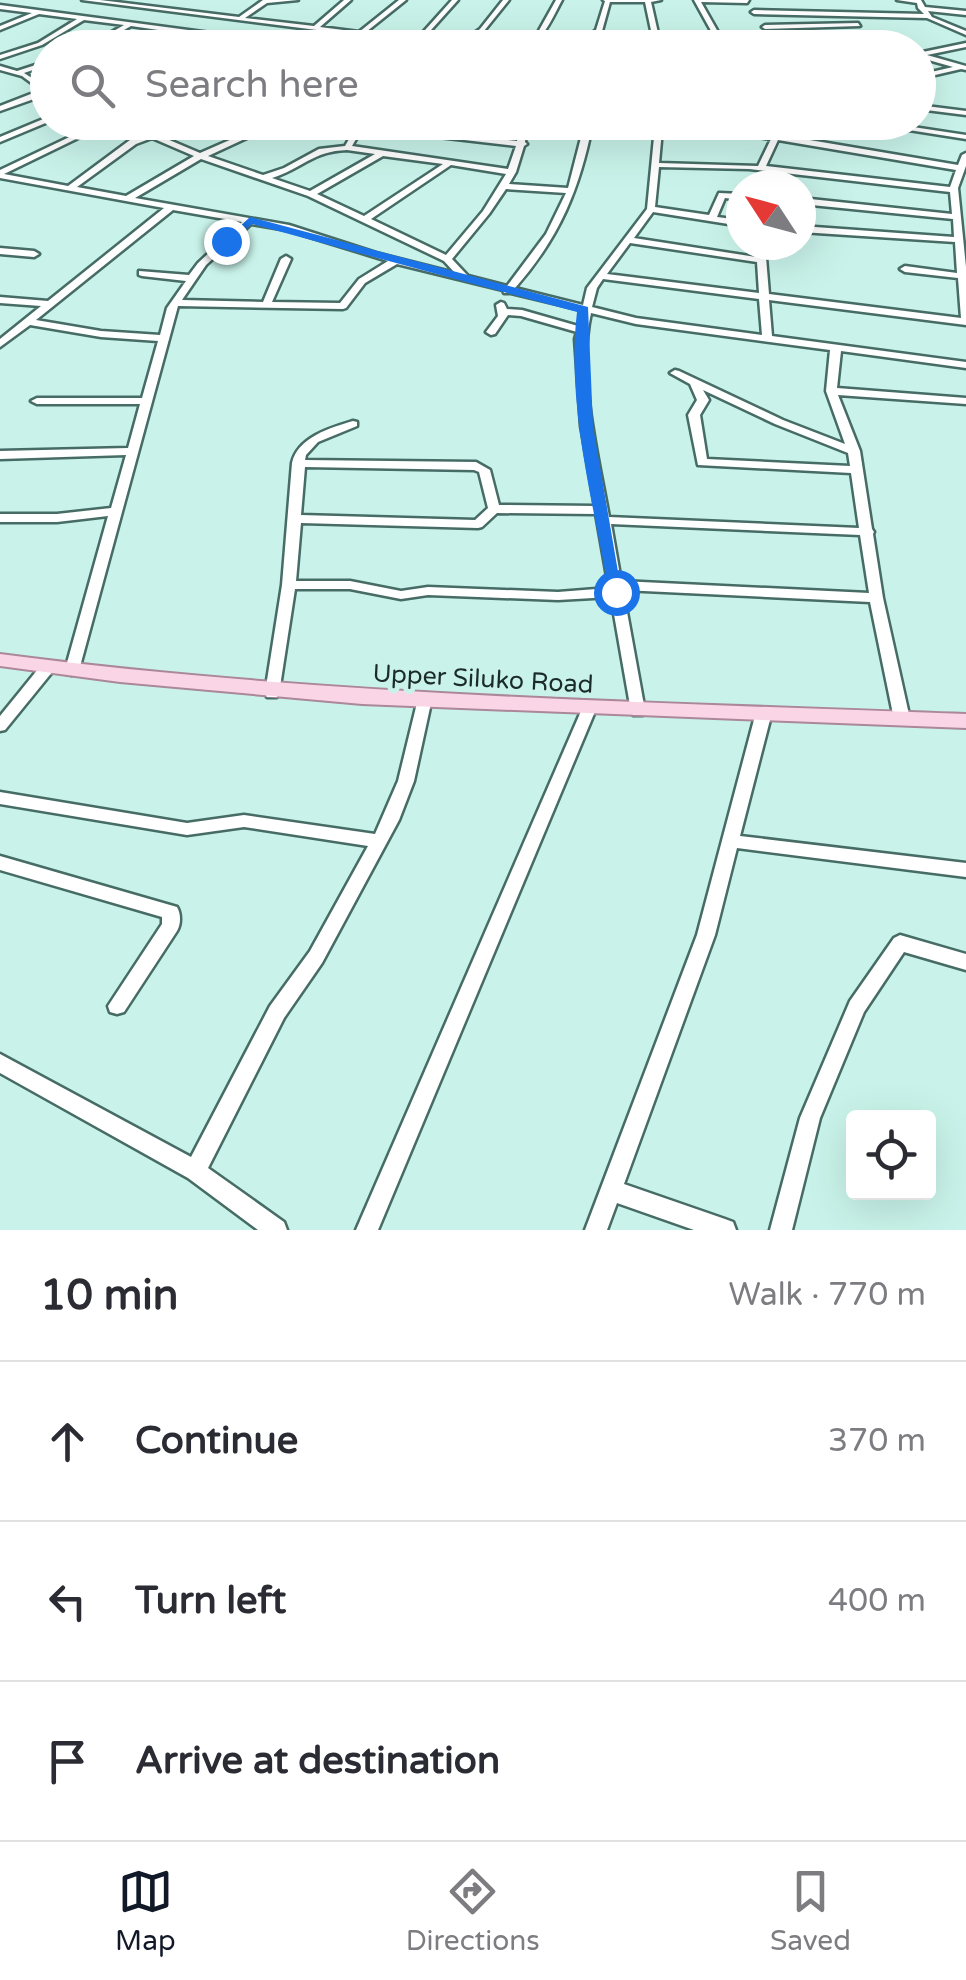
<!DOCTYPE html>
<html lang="en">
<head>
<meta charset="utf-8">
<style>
  body { margin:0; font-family:"Varela Round",sans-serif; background:#f7f7f7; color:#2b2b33 }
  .controls { position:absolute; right:30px; bottom:30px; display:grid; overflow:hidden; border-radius:10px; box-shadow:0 10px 40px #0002 }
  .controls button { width:90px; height:90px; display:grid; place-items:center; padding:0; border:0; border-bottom:2px solid #e1e1e2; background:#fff; color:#2b2b33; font:50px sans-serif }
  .compass { position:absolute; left:726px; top:170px; width:90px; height:90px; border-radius:50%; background:#fff; box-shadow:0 10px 40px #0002; rotate:306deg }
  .stop { position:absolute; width:30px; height:30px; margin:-22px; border:8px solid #1a73e8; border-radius:50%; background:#fff }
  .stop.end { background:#1a73e8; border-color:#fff; box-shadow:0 2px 10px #0008 }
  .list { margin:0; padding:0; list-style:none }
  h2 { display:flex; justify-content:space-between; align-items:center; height:130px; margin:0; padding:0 40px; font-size:42px }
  h2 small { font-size:32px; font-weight:400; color:#7c7c81 }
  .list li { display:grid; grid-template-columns:65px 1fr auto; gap:30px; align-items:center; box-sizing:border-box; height:160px; padding:0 40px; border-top:2px solid #e1e1e2 }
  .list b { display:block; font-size:38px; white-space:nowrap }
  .list em { font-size:32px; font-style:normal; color:#7c7c81 }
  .icon { flex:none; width:55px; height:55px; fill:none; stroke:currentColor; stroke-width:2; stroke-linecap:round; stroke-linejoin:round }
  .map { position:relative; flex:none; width:966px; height:1230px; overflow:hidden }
  .search { position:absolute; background:#fff; box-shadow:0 10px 40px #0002; left:30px; right:30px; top:30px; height:110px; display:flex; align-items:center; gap:25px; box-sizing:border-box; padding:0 35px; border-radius:55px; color:#7c7c81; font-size:38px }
  .sheet { height:610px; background:#fff }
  nav { display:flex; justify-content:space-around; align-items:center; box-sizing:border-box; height:140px; border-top:2px solid #e1e1e2; background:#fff; font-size:28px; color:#7c7c81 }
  nav a { display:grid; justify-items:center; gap:5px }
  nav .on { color:#111827 }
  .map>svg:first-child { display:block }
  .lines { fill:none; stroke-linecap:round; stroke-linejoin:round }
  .minor-casing { stroke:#466c65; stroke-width:5 }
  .major-casing { stroke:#aa8799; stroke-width:4 }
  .minor { fill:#fff; fill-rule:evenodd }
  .major { fill:#fad5e6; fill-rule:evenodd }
  .route { fill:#1a73e8 }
  .labels { text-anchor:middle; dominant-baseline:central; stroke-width:10; stroke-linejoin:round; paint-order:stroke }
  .street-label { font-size:25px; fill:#1b2b28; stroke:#c9f3ea }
</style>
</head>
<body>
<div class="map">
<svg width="966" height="1230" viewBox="0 0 966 1230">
  <rect width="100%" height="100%" fill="#c9f3ea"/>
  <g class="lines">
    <defs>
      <g id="minor">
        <polygon points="82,0 100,0 239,17 263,0 298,0 267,3 245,18 314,26 344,0 351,0 320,27 359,32 399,0 406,0 366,32 417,39 452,0 458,0 423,39 458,44 480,29 503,0 509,0 484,31 465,44 481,48 458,48"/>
        <path d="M556,0h6c-11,20 -20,47 -46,48l21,-14z"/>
        <polygon points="603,0 661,0 651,2 658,33 715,38 694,0 749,0 747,3 701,2 722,39 873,39 869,36 872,34 897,48 888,48 879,43 720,43 655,37 652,35 645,2 610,2 602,31 592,40 627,48 611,48 588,43 582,48 574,48 596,30 605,1"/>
        <polygon points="897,0 921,0 925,7 966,11 966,15 928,11 932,17 966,31 966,35 927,18 754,14 751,12 754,10 924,14 918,8 917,3"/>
        <polygon points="0,5 309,46 312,48 290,48 180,33 153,48 144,48 172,32 131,26 93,48 84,48 124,25 84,20 42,45 0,59 0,55 38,43 77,19 39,14 0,30 0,26 32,13 0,9"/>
        <polygon points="858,23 860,26 765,29 762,27 765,25"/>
        <polygon points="966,43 966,47 927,55 966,66 966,70 961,69 918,79 918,75 953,67 918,57 918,53"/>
        <polygon points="48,61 48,65 24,73 48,88 48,94 0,111 0,106 41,90 22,76 0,70 0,66 17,71"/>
        <polygon points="918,105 966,111 966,115 918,109"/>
        <polygon points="48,117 48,122 0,142 0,137"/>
        <path d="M101,122h10l-107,52 64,12 62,-46 16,-5 -27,-13h10l24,11 30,-11h12l-35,14 40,17 71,-31h10l-73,34 55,19 21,-7 35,-19 26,-3 14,-24h7l-14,24 156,23 8,-23 -95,-11 -4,-2 4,-2 96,10 2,-19h8l-2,20 2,2 -3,2 -8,26 -7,12 59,4 17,-66h8c-13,66 -33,115 -78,166l68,17 4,-17 60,-79 8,-82c39,-10 79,1 118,7l5,-12h8l-6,13 178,30 4,-10 4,-2v13l-8,22 8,79v58l-197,-25 3,36 194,26v6l-125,-17 -4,37 129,10v6l-128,-9 22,56 12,78 2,3 -1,2 10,64 27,121 -3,4h-10l-3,-4 -24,-117 -247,-12 22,121 -2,4h-10l-2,-4 -20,-114 -53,3 -130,-5 -27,4 -51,-10h-55l-16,104 -2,4h-10l-2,-4 17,-108 10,-122c6,-26 38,-35 61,-42l4,1v4l-39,16 -12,13 -1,5 171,2 14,8 9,35 96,1 -14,-80 -6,-87 2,-7 -56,-16 -13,-1 -13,19 -4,1 -5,-3 12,-16 -2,-11 5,-3 3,1 3,6 15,1 56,16 4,-16 -71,-17h-7l-1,-3 -106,-26 -32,19 -19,25 -3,1 -165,-3 -99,364 -7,5 -5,-1 -2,-4 43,-154 -51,6h-57v-8h57l54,-6 15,-53 -126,4v-8l128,-3 12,-44h-103l-6,-3 6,-3h105l16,-57 -57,-4 -71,-12 -30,22v-8l41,-33 -41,-3v-6l48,4 116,-93 -164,-30v-8zM680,125l91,14 -13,27 -99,-3 3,-33zM152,138l42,18 -68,40 -49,-9 59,-43zM778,140l178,30 -6,17 -184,-21zM347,150l28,4 -65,37 -38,-13c29,-9 41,-27 75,-28zM383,156l60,8 -79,52 -47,-22zM201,159l107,37 136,65 11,12 -79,-20 -87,-28 -154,-27zM451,165l55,9 -23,37 -37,44 -75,-36zM659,167l90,2 201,23 2,22 -151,-16v6l152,15 1,18 -153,-11v6l154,10 2,31 -52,-7 -5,3 5,3 53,6 3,40 -192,-24 -4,-49h-10l1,12 -122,-19 19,-26 88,14v-6l-24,-3 8,-19 16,2v-6l-22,-1 -10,22 -54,-8zM506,189l60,4 -20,41 -39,52 -39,-10 -16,-17 37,-45zM173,210l69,12 -44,41 -9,12 -50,-4v4l3,1 44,5 -19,27 -7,27 -59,-4 -65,-11zM251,224l36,6 101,31 -29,18 -19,24 -68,-1 19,-43 -5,-3 -5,3 -18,43 -81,-2 24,-35zM630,243l127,19 2,31 -152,-19zM603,279l156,20 3,36 -126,-17 -44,-11 5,-19zM591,313l45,11 194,26 -4,41 19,53 -62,-24 -104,-49 -4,-1 -5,3 20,11 7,16 -9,15 10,50 153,8 8,55 -250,-11c-11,-62 -32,-143 -18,-204zM703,390l72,34 73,29 2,13 -143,-7 -7,-44 9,-15zM305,467l169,3 5,2 9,36 -13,12 -174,-5zM497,513l99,1 13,74 -51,4 -130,-5 -27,4 -51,-10h-54l5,-58 177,5 4,-1zM611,524l249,11 9,58 -248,-12z"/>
        <polygon points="858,122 880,122 966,135 966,139"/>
        <polygon points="0,248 34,251 39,254 34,257 0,254"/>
        <polygon points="48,662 55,667 53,671 5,730 0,731 0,716 43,663"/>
        <polygon points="424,698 429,699 431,703 414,781 399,820 322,963 284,1018 208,1168 284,1222 287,1230 258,1230 188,1178 0,1073 0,1054 191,1157 270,1006 310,951 368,846 244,827 187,835 0,804 0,792 187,823 244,815 375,834 398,781 417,703 419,699"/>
        <polygon points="589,704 594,705 596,709 378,1230 356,1230 582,709 584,705"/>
        <polygon points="763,711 768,712 771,716 740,836 966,863 966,877 737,848 715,935 624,1184 725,1219 733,1222 736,1230 694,1230 617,1203 607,1230 585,1230 697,935 755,716 758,712"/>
        <path d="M0,856l177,51c4,7 4,17 0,24l-53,81 -7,2 -7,-2 -2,-6 54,-82v-7l-162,-47z"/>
        <polygon points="900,935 966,954 966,970 904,952 864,1012 820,1118 792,1230 770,1230 800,1118 850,1001 894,938"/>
      </g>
      <path id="major" d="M0,654c322,42 642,48 966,60v14l-604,-24 -242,-22 -120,-16z"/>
    </defs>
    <use href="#minor" class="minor-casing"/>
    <use href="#major" class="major-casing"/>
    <use href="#minor" class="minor"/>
    <use href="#major" class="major"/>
  </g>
  <path class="route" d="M250,217l338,90 5,119 29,169 -13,-3c-16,-91 -43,-188 -32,-280l-325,-88 -22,19h-8z"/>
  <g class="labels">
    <g class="street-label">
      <text transform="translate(483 679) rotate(3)">Upper Siluko Road</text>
    </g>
  </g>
</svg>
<div class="controls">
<button><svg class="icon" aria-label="locate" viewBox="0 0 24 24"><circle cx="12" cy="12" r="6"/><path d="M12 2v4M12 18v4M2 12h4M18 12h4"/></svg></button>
</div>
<svg class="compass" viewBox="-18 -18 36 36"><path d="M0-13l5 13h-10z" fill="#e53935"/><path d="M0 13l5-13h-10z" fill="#7c7c81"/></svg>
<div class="stop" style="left:616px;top:592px"></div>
<div class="stop end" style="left:226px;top:241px"></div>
<div class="search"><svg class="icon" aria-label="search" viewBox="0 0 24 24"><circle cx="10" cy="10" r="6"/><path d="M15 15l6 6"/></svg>Search here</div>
</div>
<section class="sheet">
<h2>10 min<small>Walk · 770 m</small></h2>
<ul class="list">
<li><svg class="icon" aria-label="ahead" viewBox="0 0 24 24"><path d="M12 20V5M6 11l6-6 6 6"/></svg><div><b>Continue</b></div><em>370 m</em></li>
<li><svg class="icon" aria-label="left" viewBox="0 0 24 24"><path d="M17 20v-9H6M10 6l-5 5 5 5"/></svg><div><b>Turn left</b></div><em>400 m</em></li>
<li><svg class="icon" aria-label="arrive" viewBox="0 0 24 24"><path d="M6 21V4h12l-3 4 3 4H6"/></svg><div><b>Arrive at destination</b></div></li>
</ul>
</section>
<nav>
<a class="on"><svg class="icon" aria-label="map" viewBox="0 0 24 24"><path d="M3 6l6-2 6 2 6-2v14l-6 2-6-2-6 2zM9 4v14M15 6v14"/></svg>Map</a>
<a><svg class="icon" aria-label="directions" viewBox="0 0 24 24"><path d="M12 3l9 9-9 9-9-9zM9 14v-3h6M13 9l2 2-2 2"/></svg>Directions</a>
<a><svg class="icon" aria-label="saved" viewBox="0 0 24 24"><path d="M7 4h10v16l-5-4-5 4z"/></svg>Saved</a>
</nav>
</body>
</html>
